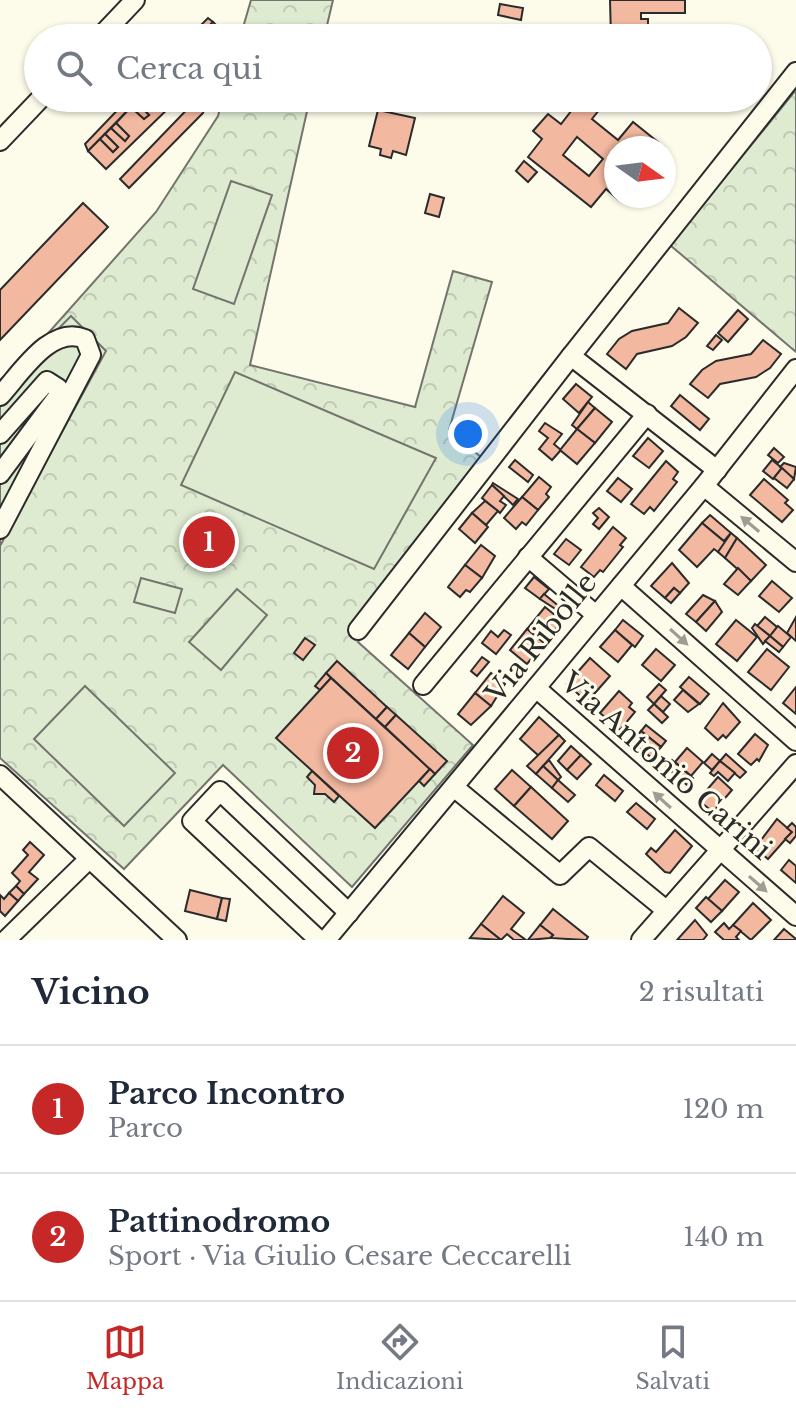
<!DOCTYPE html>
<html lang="it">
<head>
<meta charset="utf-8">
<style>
  body { margin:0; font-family:"Libre Baskerville",serif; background:#f6f6f7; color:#1f2937 }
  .compass { position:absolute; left:604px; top:136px; width:72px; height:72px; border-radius:50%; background:#fff; box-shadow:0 2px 6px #0004; rotate:104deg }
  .you { position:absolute; left:468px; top:434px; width:28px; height:28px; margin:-20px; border:6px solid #fff; border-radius:50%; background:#1a73e8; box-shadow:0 0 0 12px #1a73e833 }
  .badge { display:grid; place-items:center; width:52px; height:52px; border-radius:50%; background:#c62828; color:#fff; font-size:26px; font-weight:700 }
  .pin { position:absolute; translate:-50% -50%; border:4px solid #fff; box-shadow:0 2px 8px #0006 }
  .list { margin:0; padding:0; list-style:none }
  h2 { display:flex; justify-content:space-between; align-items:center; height:104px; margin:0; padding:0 32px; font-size:34px }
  h2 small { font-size:26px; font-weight:400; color:#747a83 }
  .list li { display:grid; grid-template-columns:52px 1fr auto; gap:24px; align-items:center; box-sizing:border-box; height:128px; padding:0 32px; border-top:2px solid #e0e1e3 }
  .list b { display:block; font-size:30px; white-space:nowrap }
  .list p { margin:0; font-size:26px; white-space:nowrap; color:#747a83 }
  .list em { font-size:26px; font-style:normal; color:#747a83 }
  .icon { flex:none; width:44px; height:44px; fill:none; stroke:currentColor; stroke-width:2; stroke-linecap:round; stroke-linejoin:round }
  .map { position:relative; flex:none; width:796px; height:940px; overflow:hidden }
  .search { position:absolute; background:#fff; box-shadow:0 2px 6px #0004; left:24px; right:24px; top:24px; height:88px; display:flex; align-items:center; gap:20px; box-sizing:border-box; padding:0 28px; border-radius:44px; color:#747a83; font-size:30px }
  .sheet { height:360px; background:#fff }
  nav { display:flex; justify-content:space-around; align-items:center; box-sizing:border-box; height:112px; border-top:2px solid #e0e1e3; background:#fff; font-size:22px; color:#747a83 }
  nav a { display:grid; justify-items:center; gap:4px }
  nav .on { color:#c62828 }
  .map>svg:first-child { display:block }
  .forest { fill:url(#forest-crowns); stroke:#74746e; stroke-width:2 }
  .garden { fill:#deebd1; stroke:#74746e; stroke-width:2 }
  .building { fill:#f2b8a0; stroke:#2b2b2b; stroke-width:2; fill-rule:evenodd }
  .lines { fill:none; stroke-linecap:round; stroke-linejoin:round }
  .minor-casing { stroke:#2b2b2b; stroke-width:22 }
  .minor { stroke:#fdfbea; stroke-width:18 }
  .oneway { fill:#9e9d94 }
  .labels { text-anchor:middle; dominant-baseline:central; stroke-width:6; stroke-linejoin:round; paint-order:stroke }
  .street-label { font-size:28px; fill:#2b2b2b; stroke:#fdfbea }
</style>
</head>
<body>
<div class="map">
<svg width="796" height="940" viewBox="0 0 796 940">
  <defs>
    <pattern id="forest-crowns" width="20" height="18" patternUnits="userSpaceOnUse" patternTransform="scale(2)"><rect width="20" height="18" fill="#deebd1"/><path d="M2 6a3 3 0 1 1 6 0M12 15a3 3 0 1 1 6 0" fill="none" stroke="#bfcab4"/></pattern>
  </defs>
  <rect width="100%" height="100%" fill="#fdfbea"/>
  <g class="forest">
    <polygon points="251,0 333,0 324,38 240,38"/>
    <polygon points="796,90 796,352 670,245"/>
    <polygon points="223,98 310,98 250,365 415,407 453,271 492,282 449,430 482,458 358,642 473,745 352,887 223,765 124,869 0,758 0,380 35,348 156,212 218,116"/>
  </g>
  <g class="garden">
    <polygon points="231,181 272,195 234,304 193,289"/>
    <polygon points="71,316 106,351 0,546 0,388"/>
    <polygon points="235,372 436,458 374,569 181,485"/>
    <polygon points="141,578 182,589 175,613 134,602"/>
    <polygon points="237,589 267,615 221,670 189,642"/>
    <polygon points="85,686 175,773 124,826 34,739"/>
  </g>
  <g class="building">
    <polygon points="610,0 685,0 685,13 641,13 641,19 648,19 648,38 611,38"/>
    <polygon points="500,4 523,8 521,20 498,15"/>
    <polygon points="208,18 213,22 204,31 211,38 188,38"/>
    <polygon points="213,22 229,38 211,38 204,31"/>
    <polygon points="129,98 140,98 88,151 85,144"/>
    <polygon points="140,98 179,98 106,169 88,151 100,139 113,152 118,147 105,134 111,128 125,141 129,136 116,123 131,107 144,119 149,115 136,102"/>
    <polygon points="198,98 206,102 203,113 129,188 120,179"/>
    <path d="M566,98h37l3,3 -14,18 26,21 15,-18 30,24 -47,2v48h6l-3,4 -13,-11 -15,18 -63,-50 14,-18 -9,-8 15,-17 13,10 14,-18zM577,137l26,22 -14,17 -26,-21z"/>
    <polygon points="136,102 149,115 144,119 131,107"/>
    <polygon points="378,110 415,118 406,155 393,151 391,158 380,155 381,149 369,146"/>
    <polygon points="116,123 129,136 125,141 111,128"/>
    <polygon points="105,134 118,147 113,152 100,139"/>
    <polygon points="524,161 537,172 528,182 516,171"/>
    <polygon points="430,194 444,198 439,217 425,213"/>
    <polygon points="83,203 108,227 0,340 0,290"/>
    <polygon points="679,308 698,323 686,337 672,346 637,354 626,369 607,354 619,339 632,331 668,323"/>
    <polygon points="738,310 748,319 728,342 718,333"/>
    <polygon points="716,335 722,340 713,350 707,346"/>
    <polygon points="763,340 781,354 770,368 756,377 720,384 708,398 690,384 702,370 716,361 751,354"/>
    <polygon points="576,384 592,397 579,413 563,399"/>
    <polygon points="680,395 709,419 700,430 671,406"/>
    <polygon points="588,402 595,408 577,429 572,425"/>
    <polygon points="595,408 612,422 595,443 577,429"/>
    <polygon points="545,423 562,434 554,444 561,450 552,460 539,449 548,438 539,431"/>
    <polygon points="577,429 595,443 577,464 560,450"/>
    <polygon points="648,438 663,451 649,468 633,456"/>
    <polygon points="774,448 784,457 778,463 768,455"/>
    <polygon points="515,460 533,475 528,482 509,467"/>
    <polygon points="772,460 782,468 773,479 763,471"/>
    <polygon points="666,461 678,472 673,479 677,482 654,511 650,507 644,514 631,504"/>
    <polygon points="784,463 796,467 794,479 780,467"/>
    <polygon points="782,468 794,479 787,488 774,478"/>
    <polygon points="539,477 551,487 546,494 549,497 538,510 522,497"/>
    <polygon points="618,478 632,489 621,502 607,491"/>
    <polygon points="764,479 788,500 785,503 793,510 782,522 750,495"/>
    <polygon points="493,483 518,499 513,505 492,485"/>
    <polygon points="492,485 504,496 500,501 506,505 500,513 482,498"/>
    <polygon points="522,497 538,510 526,525 522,522 516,529 504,518"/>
    <polygon points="485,501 498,511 486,525 472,513"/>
    <polygon points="599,508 609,517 599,529 593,524 598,518 593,513"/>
    <polygon points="472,513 488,527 475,543 459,529"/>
    <polygon points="710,515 731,533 724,541 702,523"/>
    <polygon points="702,523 726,543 718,552 714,549 697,567 679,550"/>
    <polygon points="613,527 626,538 620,545 623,547 603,572 600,570 594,577 581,567"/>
    <polygon points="731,533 737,538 725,558 718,552"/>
    <polygon points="737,538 766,565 751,581 725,558"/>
    <polygon points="566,539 581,550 569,565 554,554"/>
    <polygon points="481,545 495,556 482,578 465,565"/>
    <polygon points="672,563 689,583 680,593 674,588 665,598 651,586"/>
    <polygon points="465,565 482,578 470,592 466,590 460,597 448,587"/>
    <polygon points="738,568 751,581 738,595 724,584"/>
    <polygon points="534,577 549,589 540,599 525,588"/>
    <polygon points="772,581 792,598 779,612 759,596"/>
    <polygon points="674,588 680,593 671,603 665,598"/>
    <polygon points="544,594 560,607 557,610 540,599"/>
    <polygon points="703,595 715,601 696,622 686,614"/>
    <polygon points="715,601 722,612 706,631 696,622"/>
    <polygon points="545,607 556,616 560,612 566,617 544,643 527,629"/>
    <polygon points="425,613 441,627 425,647 409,633"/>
    <polygon points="765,617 777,627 770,636 757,626"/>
    <polygon points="796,617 796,641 787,633"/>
    <polygon points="623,620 643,636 635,647 615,630"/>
    <polygon points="736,620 757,637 737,661 716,644"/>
    <polygon points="755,624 770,636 763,644 752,628"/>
    <polygon points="778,626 791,637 783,647 770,636"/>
    <polygon points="527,629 544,643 527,664 510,650"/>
    <polygon points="504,630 511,635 496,654 482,643 491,631 498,637"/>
    <polygon points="615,630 632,645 618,662 600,647"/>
    <polygon points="409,633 425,647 408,669 391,655"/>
    <polygon points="770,636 783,647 779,652 765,641"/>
    <polygon points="305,638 315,645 303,660 294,653"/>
    <polygon points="656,649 675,665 661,681 642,665"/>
    <polygon points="767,649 789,667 771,690 748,672"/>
    <polygon points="482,657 489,662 477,676 471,671"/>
    <polygon points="590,658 610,676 587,702 567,684"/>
    <polygon points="337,661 387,707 376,719 326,673"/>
    <polygon points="326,673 331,678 320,690 315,686"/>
    <polygon points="491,673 505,684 491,706 475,693"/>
    <polygon points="689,677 709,694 700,704 680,687"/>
    <polygon points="331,678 430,769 375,828 276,738"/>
    <polygon points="659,684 666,690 654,704 647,697"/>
    <polygon points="796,687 796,714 783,703"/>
    <polygon points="683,690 699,704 688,712 674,700"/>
    <polygon points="619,691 632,703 629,707 635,712 620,730 600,713"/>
    <polygon points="475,693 491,706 471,725 458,714"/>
    <polygon points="661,696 670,704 663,712 654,704"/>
    <polygon points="723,703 740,722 726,738 723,735 718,740 705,728"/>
    <polygon points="654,704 668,717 662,723 648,710"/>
    <polygon points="387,707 396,715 385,727 376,719"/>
    <polygon points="396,715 447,761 435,774 385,727"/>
    <polygon points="539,717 559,735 539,756 520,739"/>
    <polygon points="646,725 666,741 661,747 641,731"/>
    <polygon points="641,731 661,747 652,758 632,742"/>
    <polygon points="755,734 768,745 759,761 757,759 751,765 738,754"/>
    <polygon points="559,735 565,741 536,774 527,766"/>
    <polygon points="571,746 581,755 567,770 558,761"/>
    <polygon points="687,748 703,762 691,776 675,762"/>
    <polygon points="712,754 720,761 712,770 704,763"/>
    <polygon points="726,754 746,772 740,778 720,761"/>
    <polygon points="581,755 591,764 577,779 567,770"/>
    <polygon points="549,760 561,777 558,780 543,766"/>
    <polygon points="672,760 693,778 687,785 666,767"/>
    <polygon points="720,761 735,773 728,781 718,772 714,776 710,773"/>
    <polygon points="543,766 558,780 552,788 536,774"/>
    <polygon points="430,769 435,774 424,786 419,781"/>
    <polygon points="512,770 531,787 514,806 495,789"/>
    <polygon points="312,771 339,796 334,802 325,794 314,794 315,785 307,777"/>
    <polygon points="604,775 623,791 615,801 596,785"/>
    <polygon points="718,777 732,790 713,812 698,800"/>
    <polygon points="558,780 575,795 568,802 552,788"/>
    <polygon points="531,787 568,821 552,839 514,806"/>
    <polygon points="636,803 655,819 647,829 627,812"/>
    <polygon points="777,819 792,832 768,859 755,848"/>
    <polygon points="792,823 796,827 796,836 790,843 785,839 792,832 787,828"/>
    <polygon points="675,830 692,846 670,873 665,872 646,854 651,848 656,852"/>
    <polygon points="30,842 44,855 29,872 38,879 24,894 16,886 20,881 12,873 28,855 23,850"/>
    <polygon points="789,860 796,866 796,883 781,870"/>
    <polygon points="725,880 739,892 722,911 708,899"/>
    <polygon points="16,886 24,894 18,901 9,893"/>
    <polygon points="190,890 222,898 217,919 185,911"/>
    <polygon points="9,893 18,901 5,916 0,911 0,895 4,899"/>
    <polygon points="503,896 524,913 511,929 526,940 514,940 507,934 501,940 481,924"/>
    <polygon points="706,897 722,911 711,922 696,908"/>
    <polygon points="222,898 230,899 226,921 217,919"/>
    <polygon points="753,903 771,920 751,940 733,925"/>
    <polygon points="553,909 588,937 586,940 550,938 553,935 540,925"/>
    <polygon points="695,920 707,935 703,940 677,940"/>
    <polygon points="724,923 729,929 733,925 741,931 736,937 739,940 724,940 715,932"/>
    <polygon points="481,924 501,940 470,938"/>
    <polygon points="540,925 553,935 550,938 528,940"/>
    <polygon points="784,929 796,939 796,940 774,940"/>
  </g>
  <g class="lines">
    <defs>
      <g id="minor">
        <polyline points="99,38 135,0"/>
        <polyline points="0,141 41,98"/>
        <path d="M0,396c21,-23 51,-72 85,-57l6,16 -91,174"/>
        <polyline points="0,434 47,381 58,388 58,396 0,474"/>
        <polyline points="717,470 571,356 796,72"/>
        <polyline points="704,486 796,562"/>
        <polyline points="528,557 596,615"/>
        <polyline points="621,586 796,741"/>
        <polyline points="358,630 571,356"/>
        <polyline points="423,685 647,414"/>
        <polyline points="536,688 796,916"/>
        <polyline points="0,775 177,940"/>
        <polyline points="455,788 560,875 589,847 666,910"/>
        <polyline points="6,940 89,859"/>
        <polyline points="319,940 192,821 220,791 349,913"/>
        <polyline points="326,940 704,486 796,369"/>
        <polyline points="641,940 796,764"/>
      </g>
    </defs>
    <use href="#minor" class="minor-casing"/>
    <use href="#minor" class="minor"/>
  </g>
  <defs><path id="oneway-solid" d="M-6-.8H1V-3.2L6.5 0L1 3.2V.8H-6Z" transform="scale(2)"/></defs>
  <g class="oneway">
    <use href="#oneway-solid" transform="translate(750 524) rotate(-140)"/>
    <use href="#oneway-solid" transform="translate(679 637) rotate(42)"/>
    <use href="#oneway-solid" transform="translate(662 800) rotate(-138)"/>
    <use href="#oneway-solid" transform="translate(758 884) rotate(41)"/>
  </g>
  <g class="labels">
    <g class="street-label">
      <text transform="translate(541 638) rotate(-51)">Via Ribolle</text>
      <text transform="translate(666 766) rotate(41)">Via Antonio Carini</text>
    </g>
  </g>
</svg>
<svg class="compass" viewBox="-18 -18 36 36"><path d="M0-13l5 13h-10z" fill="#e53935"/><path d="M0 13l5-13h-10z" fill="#747a83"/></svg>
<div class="you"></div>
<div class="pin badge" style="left:209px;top:542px">1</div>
<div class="pin badge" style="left:353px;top:753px">2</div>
<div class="search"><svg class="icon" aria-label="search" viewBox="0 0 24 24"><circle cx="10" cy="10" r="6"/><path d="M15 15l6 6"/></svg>Cerca qui</div>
</div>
<section class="sheet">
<h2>Vicino<small>2 risultati</small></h2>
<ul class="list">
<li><span class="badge">1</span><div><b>Parco Incontro</b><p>Parco</p></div><em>120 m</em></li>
<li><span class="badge">2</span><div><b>Pattinodromo</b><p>Sport · Via Giulio Cesare Ceccarelli</p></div><em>140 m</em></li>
</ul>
</section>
<nav>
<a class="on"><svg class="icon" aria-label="map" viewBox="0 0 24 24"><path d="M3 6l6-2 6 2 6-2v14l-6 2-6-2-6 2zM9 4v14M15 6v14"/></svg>Mappa</a>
<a><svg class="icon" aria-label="directions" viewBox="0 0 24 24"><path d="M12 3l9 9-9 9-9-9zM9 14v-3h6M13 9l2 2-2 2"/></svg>Indicazioni</a>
<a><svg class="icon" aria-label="saved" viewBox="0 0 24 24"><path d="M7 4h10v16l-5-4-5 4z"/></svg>Salvati</a>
</nav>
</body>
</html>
